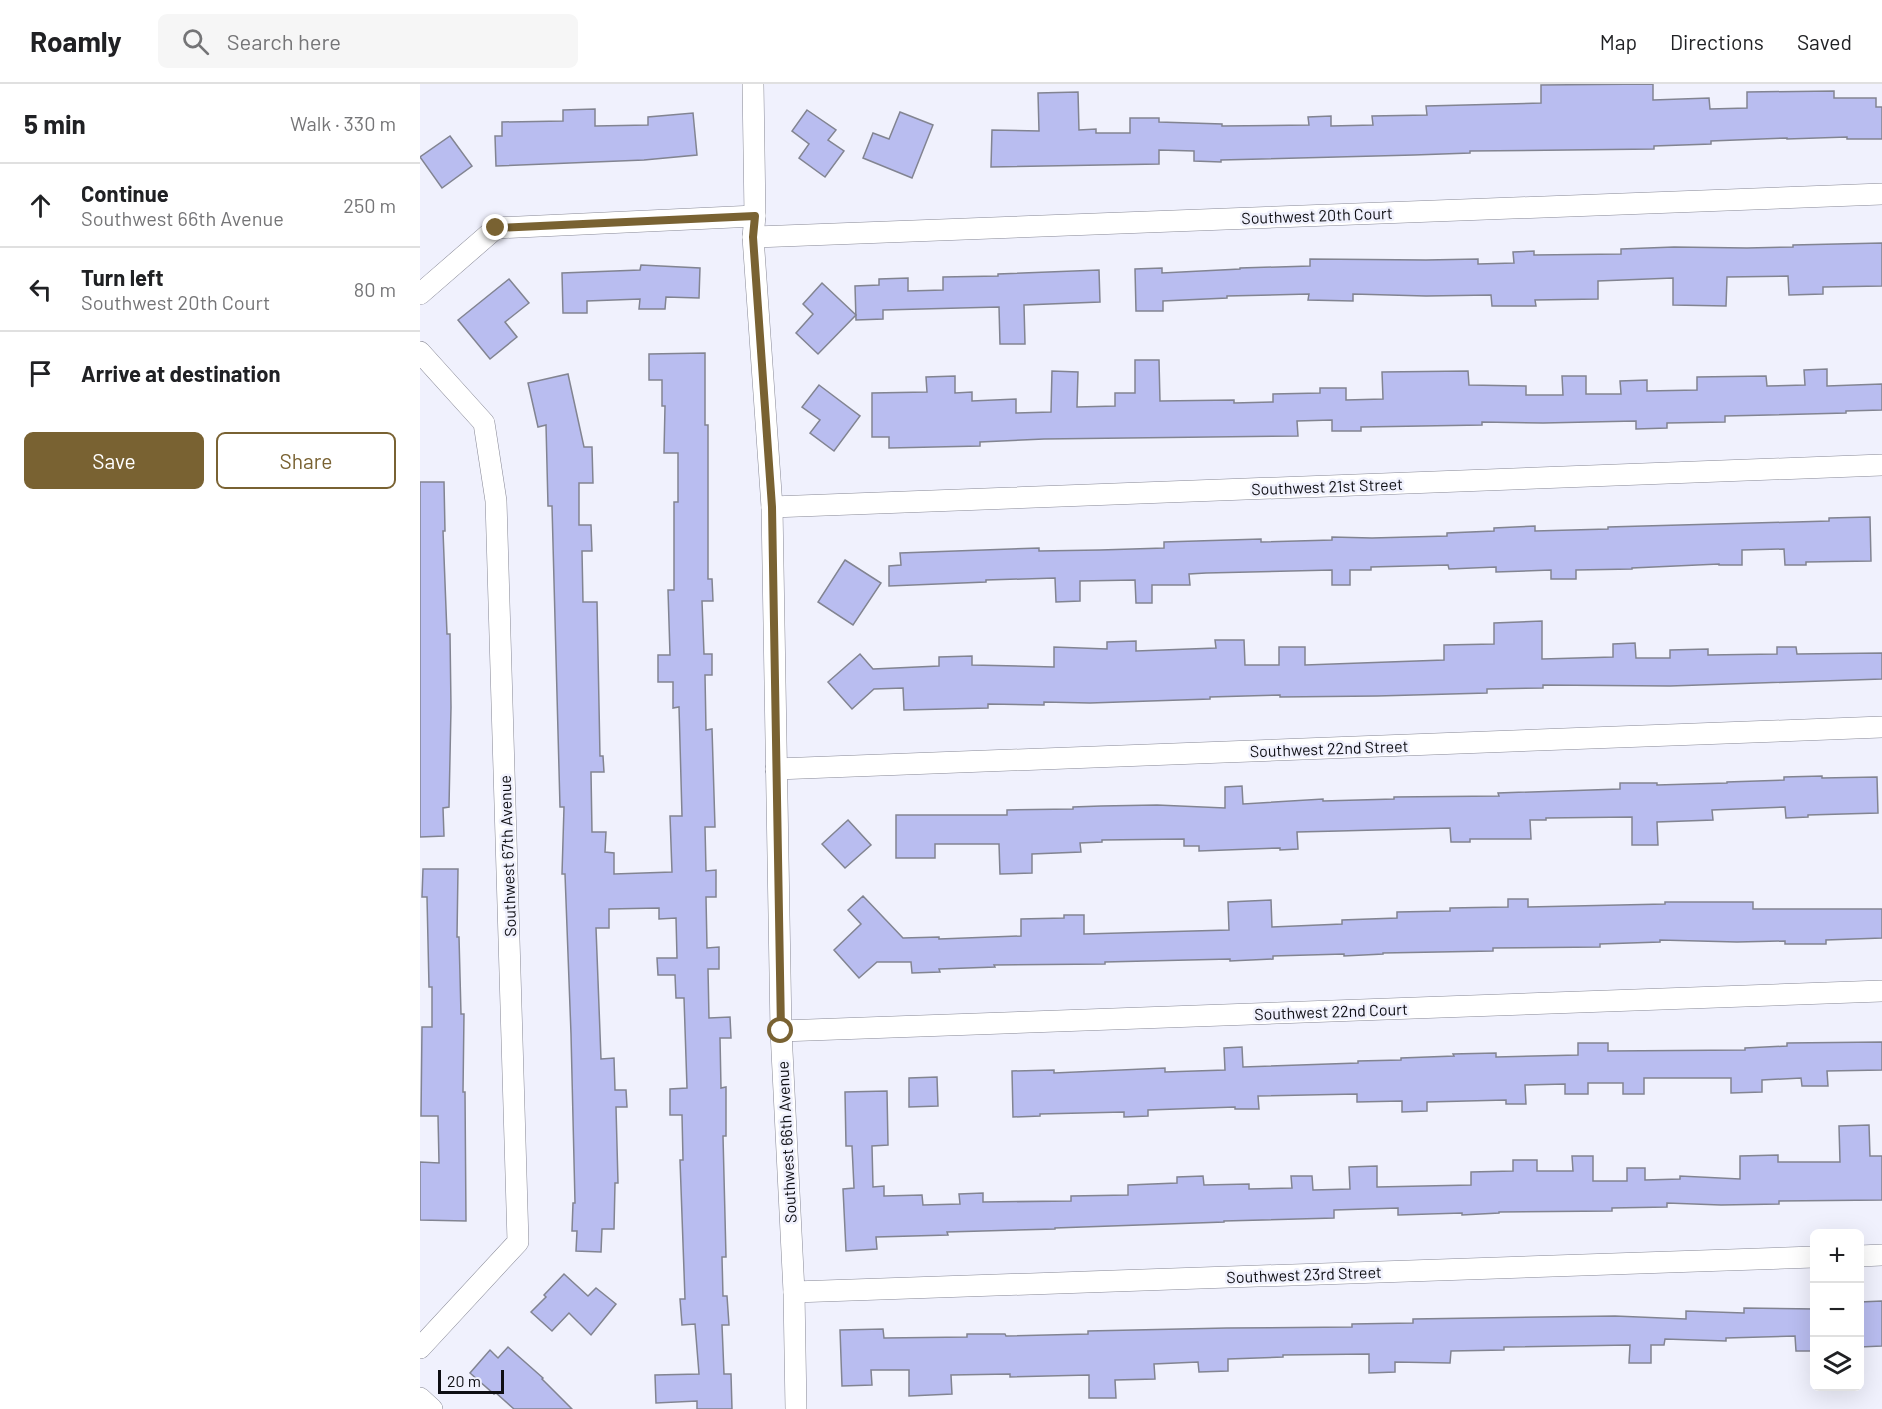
<!DOCTYPE html>
<html lang="en">
<head>
<meta charset="utf-8">
<style>
  body { margin:0; font-family:Barlow,sans-serif; background:#f6f6f6; color:#202124 }
  .controls { position:absolute; right:18px; bottom:18px; display:grid; overflow:hidden; border-radius:9px; box-shadow:0 6px 24px #0002 }
  .controls button { width:54px; height:54px; display:grid; place-items:center; padding:0; border:0; border-bottom:2px solid #e0e0e0; background:#fff; color:#202124; font:30px sans-serif }
  .scale { position:absolute; left:18px; bottom:15px; width:66px; box-sizing:border-box; padding-left:6px; border:3px solid #0e0e13; border-top:0; font-size:16px; line-height:21px; white-space:nowrap; color:#0e0e13; -webkit-text-stroke:4px #f0f1fd; paint-order:stroke }
  .stop { position:absolute; width:18px; height:18px; margin:-14px; border:4px solid #796232; border-radius:50%; background:#fff }
  .stop.end { background:#796232; border-color:#fff; box-shadow:0 2px 6px #0008 }
  .list { margin:0; padding:0; list-style:none }
  h2 { display:flex; justify-content:space-between; align-items:center; height:78px; margin:0; padding:0 24px; font-size:26px }
  h2 small { font-size:20px; font-weight:400; color:#757577 }
  .list li { display:grid; grid-template-columns:39px 1fr auto; gap:18px; align-items:center; box-sizing:border-box; height:84px; padding:0 24px; border-top:2px solid #e0e0e0 }
  .list b { display:block; font-size:22px; white-space:nowrap }
  .list p { margin:0; font-size:20px; white-space:nowrap; color:#757577 }
  .list em { font-size:20px; font-style:normal; color:#757577 }
  .actions { display:flex; gap:12px; padding:18px 24px }
  .actions a { flex:1; padding:14px 0; border:2px solid #796232; border-radius:9px; text-align:center; font-size:21px; color:#796232 }
  .actions .main { background:#796232; color:#fff }
  .icon { flex:none; width:33px; height:33px; fill:none; stroke:currentColor; stroke-width:2; stroke-linecap:round; stroke-linejoin:round }
  .map { position:relative; flex:none; width:1462px; height:1325px; overflow:hidden }
  header { display:flex; align-items:center; gap:36px; box-sizing:border-box; height:84px; padding:0 30px; background:#fff; border-bottom:2px solid #e0e0e0 }
  header strong { font-size:28px }
  nav { display:flex; gap:33px; margin-inline-start:auto; font-size:21px }
  .search { width:420px; height:54px; background:#f6f6f6; display:flex; align-items:center; gap:15px; box-sizing:border-box; padding:0 21px; border-radius:9px; color:#757577; font-size:22px }
  main { display:flex }
  aside { flex:1; background:#fff }
  .map>svg:first-child { display:block }
  .building { fill:#b9bdf0; stroke:#828491; stroke-width:1.5 }
  .lines { fill:none; stroke-linecap:round; stroke-linejoin:round }
  .street-casing { stroke:#888996; stroke-width:22 }
  .street { stroke:#fff; stroke-width:21 }
  .route { stroke:#796232; stroke-width:8 }
  .labels { text-anchor:middle; dominant-baseline:central; stroke-width:5; stroke-linejoin:round; paint-order:stroke }
  .street-label { font-size:16px; fill:#0e0e13; stroke:#f0f1fd }
</style>
</head>
<body>
<header>
<strong>Roamly</strong>
<div class="search"><svg class="icon" aria-label="search" viewBox="0 0 24 24"><circle cx="10" cy="10" r="6"/><path d="M15 15l6 6"/></svg>Search here</div>
<nav><a>Map</a><a>Directions</a><a>Saved</a></nav>
</header>
<main>
<aside>
<h2>5 min<small>Walk · 330 m</small></h2>
<ul class="list">
<li><svg class="icon" aria-label="ahead" viewBox="0 0 24 24"><path d="M12 20V5M6 11l6-6 6 6"/></svg><div><b>Continue</b><p>Southwest 66th Avenue</p></div><em>250 m</em></li>
<li><svg class="icon" aria-label="left" viewBox="0 0 24 24"><path d="M17 20v-9H6M10 6l-5 5 5 5"/></svg><div><b>Turn left</b><p>Southwest 20th Court</p></div><em>80 m</em></li>
<li><svg class="icon" aria-label="arrive" viewBox="0 0 24 24"><path d="M6 21V4h12l-3 4 3 4H6"/></svg><div><b>Arrive at destination</b></div></li>
</ul>
<div class="actions"><a class="main">Save</a><a>Share</a></div>
</aside>
<div class="map">
<svg width="1462" height="1325" viewBox="0 0 1462 1325">
  <rect width="100%" height="100%" fill="#f0f1fd"/>
  <g class="building">
    <polygon points="1233,0 1233,16 1289,14 1290,25 1327,24 1327,8 1414,7 1414,14 1456,14 1456,23 1462,23 1462,55 1427,55 1427,53 1367,55 1367,54 1291,57 1291,60 1234,62 1234,65 1050,67 1050,69 994,71 801,76 801,78 774,77 774,67 739,66 739,80 571,83 572,46 619,47 618,9 658,8 659,46 676,45 676,49 710,49 710,34 739,34 739,38 802,40 802,42 889,41 888,33 911,32 911,42 953,41 952,32 1007,31 1006,22 1121,19 1121,1"/>
    <polygon points="175,25 175,42 228,41 228,33 273,29 277,71 224,76 76,82 75,52 82,52 82,38 143,37 143,26"/>
    <polygon points="387,26 416,46 408,56 424,67 405,93 379,74 389,60 372,47"/>
    <polygon points="480,28 513,41 492,94 443,74 453,49 469,55"/>
    <polygon points="30,52 52,82 22,104 0,73"/>
    <polygon points="1462,159 1462,202 1403,203 1403,210 1369,211 1368,192 1307,193 1306,222 1253,221 1253,194 1178,197 1178,215 1115,216 1116,222 1072,222 1071,211 1006,212 933,210 933,217 888,216 889,210 807,212 807,214 743,217 743,227 716,227 715,185 742,184 742,189 820,185 820,184 890,182 890,175 1006,176 1058,175 1058,180 1094,179 1093,168 1114,167 1114,171 1201,170 1201,165 1254,163 1327,164 1373,163 1373,161"/>
    <polygon points="221,181 280,184 279,214 246,213 245,225 219,225 220,215 167,217 167,229 143,229 142,189 220,186"/>
    <polygon points="679,186 680,218 604,221 605,260 580,260 579,223 463,226 463,235 436,236 435,202 459,201 459,195 488,194 488,207 523,206 523,193 578,192 578,190"/>
    <polygon points="89,195 109,219 85,238 97,253 70,275 38,236"/>
    <polygon points="402,199 436,231 398,270 376,249 393,230 383,220"/>
    <polygon points="285,269 285,341 288,341 288,495 292,495 293,517 282,517 284,570 292,570 292,591 285,591 286,646 292,645 295,743 285,743 286,787 296,786 296,813 286,813 287,864 299,863 299,885 288,885 289,934 310,933 311,954 300,954 301,1004 306,1003 306,1052 303,1052 306,1173 302,1173 303,1212 307,1212 309,1241 302,1241 304,1290 311,1290 312,1325 277,1325 277,1317 236,1319 235,1291 279,1290 275,1240 262,1241 260,1215 265,1215 260,1076 263,1076 262,1031 250,1031 250,1005 267,1004 264,914 256,914 255,891 238,891 237,874 257,874 256,834 239,835 239,824 189,825 189,844 176,844 181,975 194,974 195,1006 206,1006 207,1023 196,1023 198,1099 195,1099 194,1145 182,1145 181,1168 156,1167 157,1147 152,1147 153,1119 155,1119 151,950 145,790 142,790 144,723 140,723 132,422 128,422 126,341 118,343 108,299 148,290 164,363 172,363 173,399 159,399 159,441 171,441 172,467 162,467 163,518 177,518 180,672 183,672 184,688 171,688 172,748 186,748 185,768 194,769 194,790 252,788 250,732 262,732 259,623 253,624 253,598 238,598 238,571 250,571 248,506 254,506 254,418 258,418 258,369 244,369 245,322 242,322 242,296 229,296 229,270"/>
    <polygon points="715,276 739,276 740,317 814,316 814,319 853,318 853,310 900,309 900,304 926,304 926,316 963,315 962,288 1048,287 1049,301 1106,302 1106,311 1143,311 1142,292 1166,292 1166,310 1201,310 1200,297 1227,296 1227,307 1277,306 1277,293 1346,292 1347,302 1385,301 1384,286 1407,285 1407,302 1462,300 1462,326 1426,327 1426,329 1305,332 1305,338 1247,339 1247,344 1216,345 1216,337 1123,339 1062,338 1062,341 941,343 941,347 912,347 912,336 877,337 878,352 624,355 560,358 560,362 469,364 469,353 452,353 452,309 507,308 506,293 535,292 535,309 552,308 552,317 596,315 596,329 631,328 632,287 658,288 657,323 695,322 695,309 715,309"/>
    <polygon points="399,301 440,332 414,367 390,349 400,336 382,323"/>
    <polygon points="0,398 24,398 25,447 23,447 27,550 30,550 31,623 29,723 23,724 24,752 0,753"/>
    <polygon points="1450,433 1451,477 1386,478 1386,481 1365,481 1364,465 1322,466 1322,481 1299,481 1299,480 1212,484 1212,485 1156,486 1156,495 1131,495 1131,486 1076,488 1076,483 1029,485 1028,481 951,483 951,486 930,486 930,501 912,501 912,486 786,489 769,490 770,501 732,501 732,519 716,519 715,496 660,497 660,517 636,518 635,494 566,496 566,498 469,502 469,482 481,481 480,469 619,464 619,467 680,466 744,464 744,458 841,455 841,458 912,456 912,453 952,454 1027,452 1027,449 1074,447 1074,444 1115,442 1115,447 1188,445 1188,443 1409,437 1409,434"/>
    <polygon points="425,476 461,499 433,541 398,518"/>
    <polygon points="1122,537 1122,575 1193,573 1193,560 1215,559 1216,574 1250,574 1250,566 1288,565 1288,571 1357,570 1357,563 1376,563 1377,570 1462,569 1462,595 1250,602 1123,601 1123,604 1067,605 1067,609 957,612 860,613 860,611 790,613 790,615 670,619 624,618 624,621 568,620 568,624 484,626 483,604 454,605 432,625 408,598 440,570 453,585 519,582 519,573 552,572 552,581 634,583 634,563 687,565 687,558 716,557 716,567 796,564 795,556 824,556 825,581 859,581 859,563 885,563 885,581 1024,576 1024,561 1074,560 1074,539"/>
    <polygon points="1402,692 1402,694 1457,693 1458,729 1388,731 1388,733 1366,734 1365,723 1292,726 1293,736 1237,738 1238,761 1212,761 1212,733 1126,734 1126,736 1110,736 1111,755 1050,755 1050,758 1031,758 1030,744 919,747 877,748 878,765 860,766 860,764 779,767 779,762 764,762 764,755 682,756 682,758 660,759 661,768 612,770 612,789 580,790 579,760 515,760 515,774 476,774 476,731 587,731 587,726 653,725 653,723 681,722 737,721 805,724 805,703 822,702 823,720 903,715 903,717 974,715 974,713 1079,712 1078,709 1200,705 1200,699 1237,699 1237,701 1307,699 1307,698 1364,696 1364,693"/>
    <polygon points="428,736 451,761 425,784 402,760"/>
    <polygon points="3,785 38,785 37,853 39,853 41,930 44,930 43,1008 45,1008 46,1137 0,1136 0,1078 19,1079 18,1032 1,1032 2,943 12,943 12,903 9,903 7,813 2,813"/>
    <polygon points="443,812 483,854 519,853 519,855 601,852 601,835 644,834 644,831 664,831 664,850 809,846 808,818 851,816 852,843 922,840 922,836 977,834 977,828 1030,827 1030,824 1088,823 1088,815 1108,815 1108,823 1245,820 1245,818 1333,818 1333,825 1462,825 1462,854 1406,856 1406,860 1365,860 1365,857 1317,858 1240,856 1240,858 1180,860 1180,863 1073,864 1073,867 963,869 963,870 924,872 924,870 853,872 853,875 810,877 810,875 685,878 685,880 574,881 575,883 519,885 520,888 492,889 491,878 457,878 439,894 414,866 441,840 428,826"/>
    <polygon points="1462,958 1462,986 1407,987 1408,1002 1382,1002 1381,994 1342,996 1342,1008 1311,1009 1311,994 1224,994 1224,1010 1203,1010 1203,999 1168,999 1168,1010 1145,1010 1145,1000 1105,1001 1106,1020 1086,1020 1086,1016 1007,1018 1007,1027 982,1028 982,1017 937,1018 937,1010 838,1012 839,1025 815,1025 815,1023 728,1026 728,1032 704,1033 704,1028 620,1030 620,1032 593,1033 592,987 634,986 634,989 745,984 745,988 805,986 804,964 822,963 823,983 938,979 938,977 981,976 981,974 1034,972 1033,970 1076,969 1076,973 1158,971 1158,959 1188,959 1188,967 1325,966 1325,964 1367,962 1367,959"/>
    <polygon points="517,993 518,1022 489,1023 489,994"/>
    <polygon points="467,1007 468,1061 452,1062 453,1103 464,1102 464,1112 502,1111 503,1121 540,1120 539,1110 563,1109 563,1118 651,1117 651,1112 708,1111 708,1101 757,1099 757,1093 783,1092 784,1101 829,1100 829,1105 872,1104 871,1092 892,1092 893,1106 930,1105 929,1083 957,1082 957,1103 1051,1101 1051,1088 1093,1087 1093,1076 1117,1076 1117,1087 1153,1087 1152,1072 1173,1072 1173,1097 1207,1097 1207,1084 1225,1084 1225,1096 1260,1095 1260,1092 1320,1095 1320,1072 1358,1071 1358,1078 1420,1078 1419,1042 1449,1041 1450,1072 1462,1072 1462,1116 1359,1117 1359,1120 1301,1121 1247,1119 1247,1123 1192,1124 1192,1127 1079,1128 1079,1129 1042,1131 1042,1129 978,1131 978,1124 914,1126 914,1134 804,1137 804,1138 635,1144 635,1145 527,1148 528,1151 456,1153 457,1165 426,1167 423,1105 434,1104 432,1062 426,1062 425,1008"/>
    <polygon points="144,1190 168,1212 176,1204 196,1220 171,1251 149,1229 132,1247 111,1228 126,1213 124,1211"/>
    <polygon points="1462,1217 1462,1262 1440,1263 1440,1218"/>
    <polygon points="1324,1224 1395,1225 1395,1267 1376,1267 1375,1252 1306,1254 1306,1257 1245,1255 1244,1261 1231,1261 1231,1279 1209,1279 1210,1261 1084,1263 1084,1266 1031,1267 1030,1279 975,1278 975,1288 949,1289 949,1270 863,1271 863,1273 808,1275 808,1287 779,1288 778,1278 734,1280 735,1295 695,1296 696,1314 669,1314 669,1291 590,1293 590,1290 531,1291 532,1310 489,1312 489,1286 451,1286 452,1301 422,1302 420,1246 463,1245 464,1254 547,1253 547,1250 585,1250 586,1252 668,1250 668,1247 807,1244 932,1243 932,1240 993,1239 993,1235 1195,1232 1266,1235 1266,1227 1324,1229"/>
    <polygon points="88,1263 123,1294 122,1295 152,1325 94,1325 76,1309 74,1310 50,1289 70,1266 78,1274"/>
  </g>
  <g class="lines">
    <defs>
      <g id="street">
        <polyline points="333,0 335,132 333,153 352,423 361,947 374,1208 376,1325"/>
        <polyline points="333,153 1462,110"/>
        <polyline points="0,210 76,144 335,132"/>
        <polyline points="0,268 64,339 76,417 98,1158 0,1264"/>
        <polyline points="352,423 1462,381"/>
        <polyline points="356,685 1462,643"/>
        <polyline points="361,947 1462,907"/>
        <polyline points="1440,1172 1462,1171"/>
        <polyline points="374,1208 1394,1173"/>
        <polyline points="0,1314 12,1325"/>
      </g>
    </defs>
    <use href="#street" class="street-casing"/>
    <use href="#street" class="street"/>
  </g>
  <g class="lines">
    <polyline class="route" points="76,144 335,132 333,153 352,423 361,947"/>
  </g>
  <g class="labels">
    <g class="street-label">
      <text transform="translate(897 131) rotate(-2)">Southwest 20th Court</text>
      <text transform="translate(907 402) rotate(-2)">Southwest 21st Street</text>
      <text transform="translate(909 664) rotate(-2)">Southwest 22nd Street</text>
      <text transform="translate(87 772) rotate(-92)">Southwest 67th Avenue</text>
      <text transform="translate(911 927) rotate(-2)">Southwest 22nd Court</text>
      <text transform="translate(366 1058) rotate(-93)">Southwest 66th Avenue</text>
      <text transform="translate(884 1190) rotate(-2)">Southwest 23rd Street</text>
    </g>
  </g>
</svg>
<div class="controls">
<button>+</button>
<button>−</button>
<button><svg class="icon" aria-label="layers" viewBox="0 0 24 24"><path d="M12 4l9 5-9 5-9-5zM3 14l9 5 9-5"/></svg></button>
</div>
<div class="scale">20 m</div>
<div class="stop" style="left:361px;top:947px"></div>
<div class="stop end" style="left:76px;top:144px"></div>
</div>
</main>
</body>
</html>
